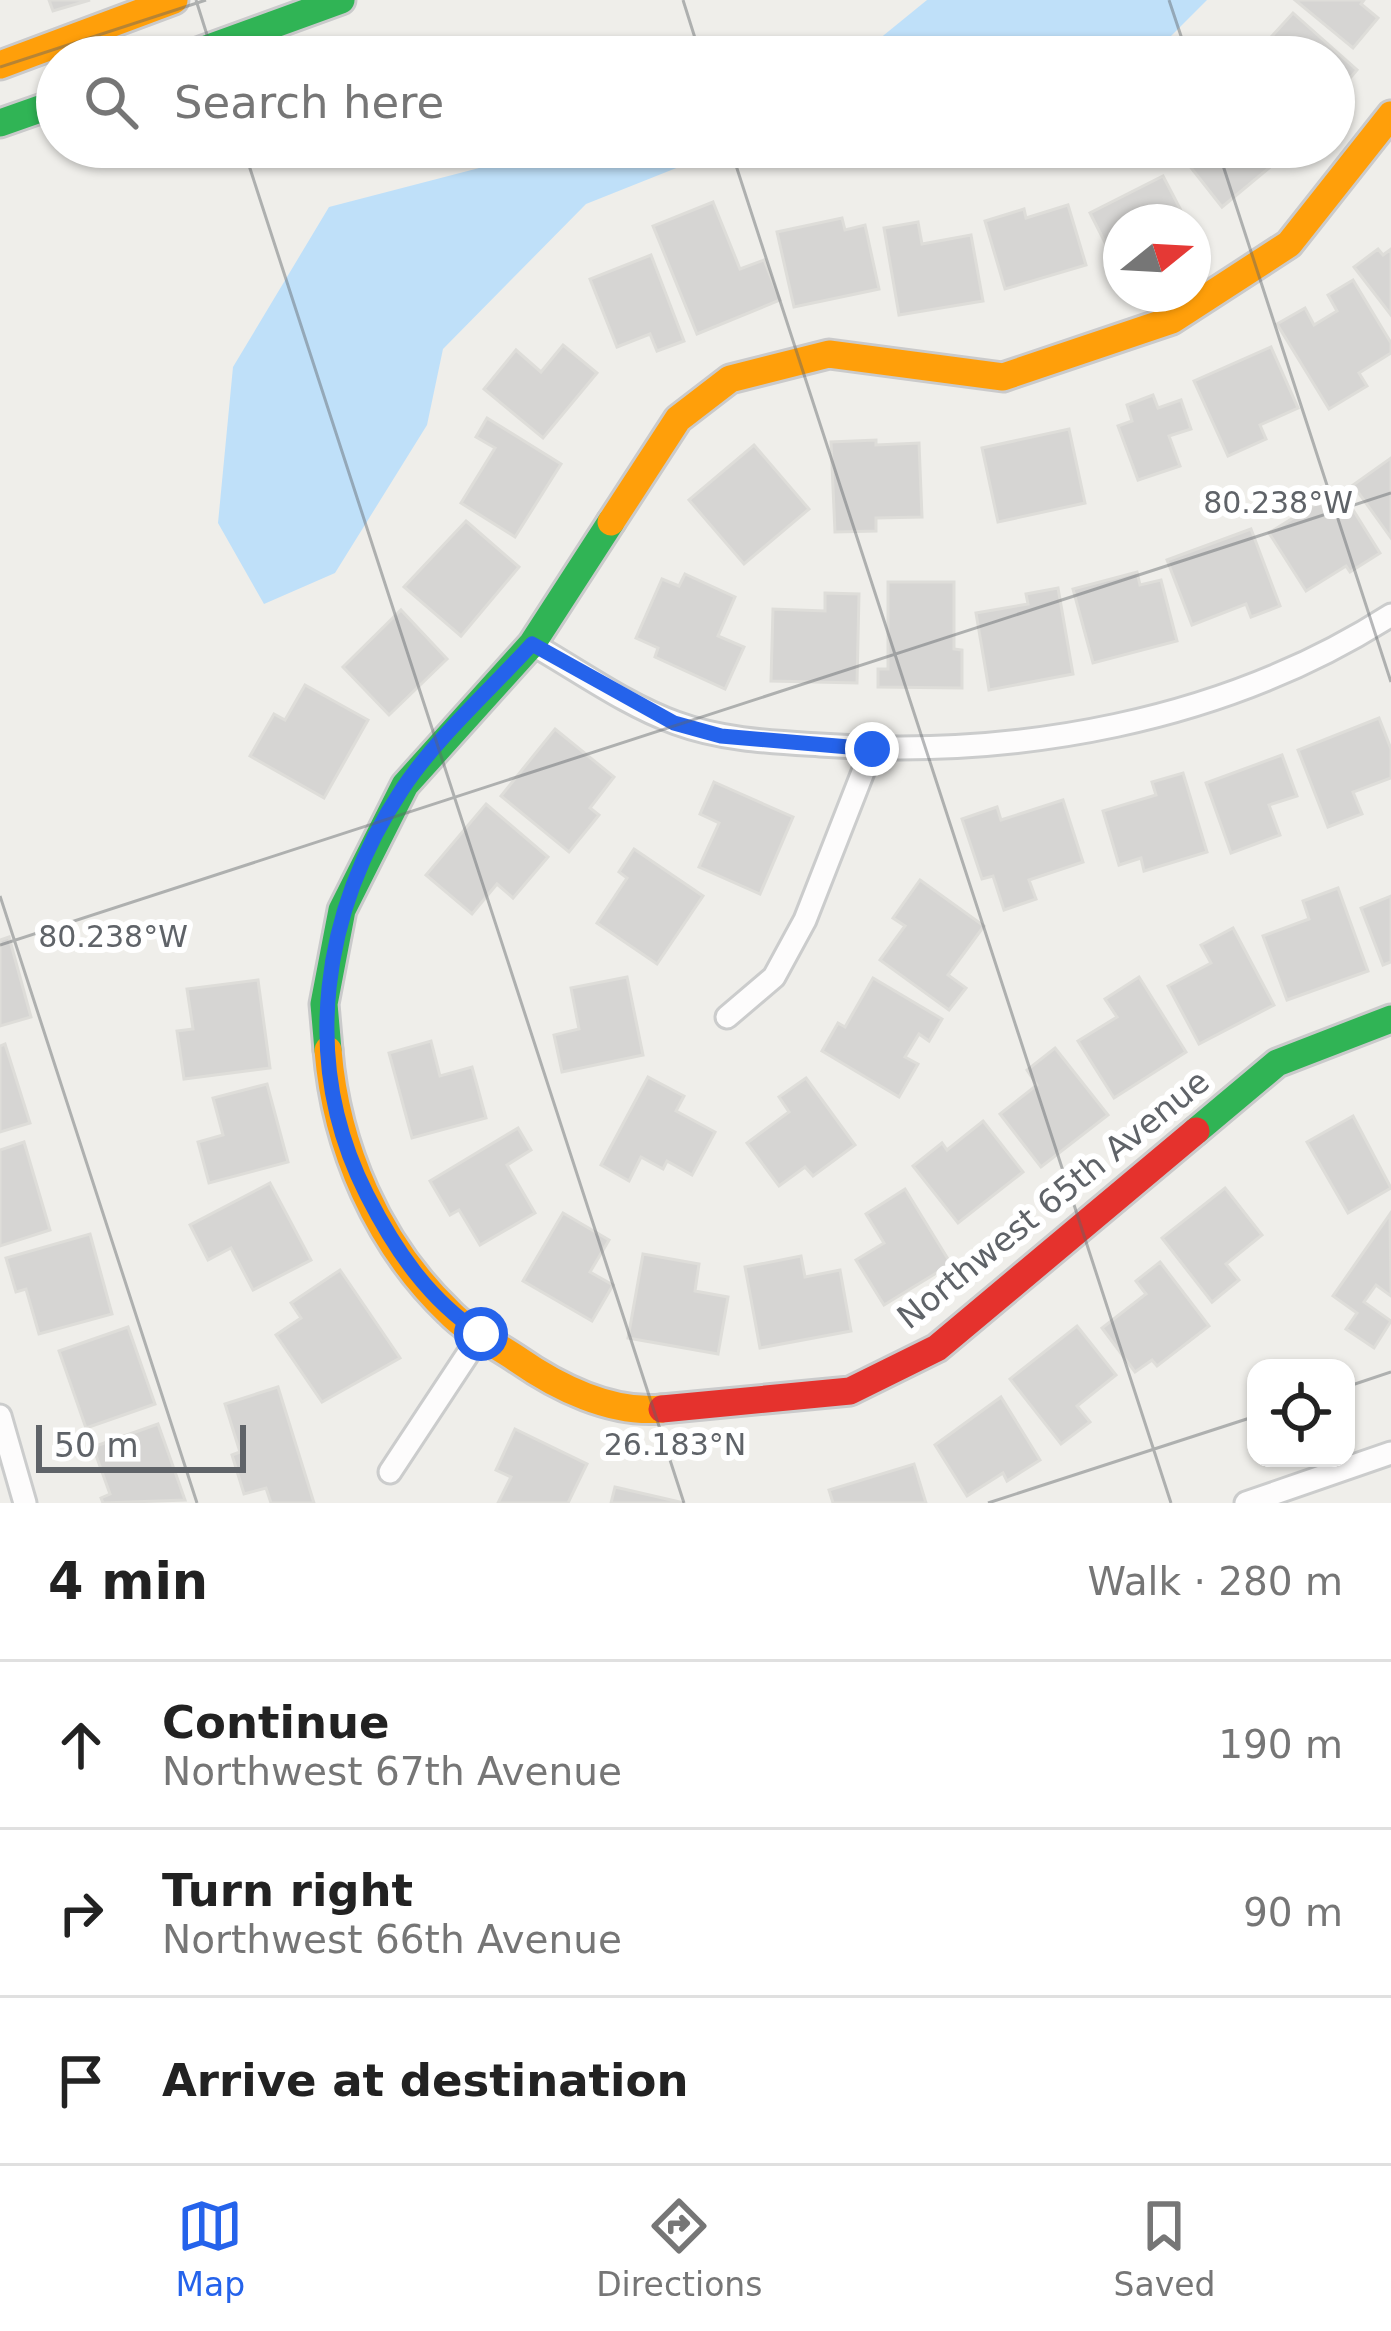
<!DOCTYPE html>
<html lang="en">
<head>
<meta charset="utf-8">
<style>
  body { margin:0; font-family:"DejaVu Sans",sans-serif; background:#f2f2f2; color:#222 }
  .controls { position:absolute; right:36px; bottom:36px; display:grid; overflow:hidden; border-radius:24px; box-shadow:0 3px 9px #0004 }
  .controls button { width:108px; height:108px; display:grid; place-items:center; padding:0; border:0; border-bottom:3px solid #e0e0e0; background:#fff; color:#222; font:60px sans-serif }
  .compass { position:absolute; left:1103px; top:204px; width:108px; height:108px; border-radius:50%; background:#fff; box-shadow:0 3px 9px #0004; rotate:72deg }
  .scale { position:absolute; left:36px; bottom:30px; width:210px; box-sizing:border-box; padding-left:12px; border:6px solid #5f6368; border-top:0; font-size:33px; line-height:42px; white-space:nowrap; color:#5f6368; -webkit-text-stroke:9px #fff; paint-order:stroke }
  .stop { position:absolute; width:36px; height:36px; margin:-27px; border:9px solid #2563eb; border-radius:50%; background:#fff }
  .stop.end { background:#2563eb; border-color:#fff; box-shadow:0 3px 12px #0008 }
  .list { margin:0; padding:0; list-style:none }
  h2 { display:flex; justify-content:space-between; align-items:center; height:156px; margin:0; padding:0 48px; font-size:51px }
  h2 small { font-size:39px; font-weight:400; color:#767676 }
  .list li { display:grid; grid-template-columns:78px 1fr auto; gap:36px; align-items:center; box-sizing:border-box; height:168px; padding:0 48px; border-top:3px solid #e0e0e0 }
  .list b { display:block; font-size:45px; white-space:nowrap }
  .list p { margin:0; font-size:39px; white-space:nowrap; color:#767676 }
  .list em { font-size:39px; font-style:normal; color:#767676 }
  .icon { flex:none; width:66px; height:66px; fill:none; stroke:currentColor; stroke-width:2; stroke-linecap:round; stroke-linejoin:round }
  .map { position:relative; flex:none; width:1391px; height:1503px; overflow:hidden }
  .search { position:absolute; background:#fff; box-shadow:0 3px 9px #0004; left:36px; right:36px; top:36px; height:132px; display:flex; align-items:center; gap:30px; box-sizing:border-box; padding:0 42px; border-radius:66px; color:#767676; font-size:45px }
  .sheet { height:660px; background:#fff }
  nav { display:flex; justify-content:space-around; align-items:center; box-sizing:border-box; height:168px; border-top:3px solid #e0e0e0; background:#fff; font-size:33px; color:#767676 }
  nav a { display:grid; justify-items:center; gap:6px }
  nav .on { color:#2563eb }
  .map>svg:first-child { display:block }
  .water { fill:#bfe0f9 }
  .building { fill:#d6d5d3; stroke:#deddd9; stroke-width:3 }
  .lines { fill:none; stroke-linecap:round; stroke-linejoin:round }
  .street-casing { stroke:#cbcccc; stroke-width:27 }
  .fast-casing { stroke:#cacacb; stroke-width:33 }
  .slow-casing { stroke:#cacacb; stroke-width:33 }
  .jam-casing { stroke:#cacacb; stroke-width:33 }
  .street { stroke:#fdfcfc; stroke-width:21 }
  .fast { stroke:#30b455; stroke-width:27 }
  .slow { stroke:#ff9f0a; stroke-width:27 }
  .jam { stroke:#e5322d; stroke-width:27 }
  .route { stroke:#2563eb; stroke-width:15 }
  .ticks { fill:none; stroke:#5f6368; stroke-width:3; stroke-opacity:0.45 }
  .labels { text-anchor:middle; dominant-baseline:central; stroke-width:12; stroke-linejoin:round; paint-order:stroke }
  .street-label { font-size:33px; fill:#5f6368; stroke:#fff }
  .ticks-label { font-size:30px; text-anchor:middle; fill:#5f6368; stroke:#fff; stroke-width:12; stroke-linejoin:round; paint-order:stroke }
</style>
</head>
<body>
<div class="map">
<svg width="1391" height="1503" viewBox="0 0 1391 1503">
  <rect width="100%" height="100%" fill="#efeeea"/>
  <g class="water">
    <polygon points="927,0 1207,0 1150,57 857,57"/>
    <polygon points="560,147 986,147 952,161 852,148 724,149 586,204 443,349 427,425 335,573 264,604 218,523 233,367 329,207"/>
  </g>
  <g class="building">
    <polygon points="49,0 90,0 53,11"/>
    <polygon points="1295,0 1364,0 1361,4 1378,18 1353,48"/>
    <polygon points="1293,13 1357,70 1334,97 1334,57 1253,57"/>
    <polygon points="1191,147 1272,147 1281,158 1222,207 1181,155"/>
    <polygon points="1163,176 1187,222 1121,222 1120,272 1090,213"/>
    <polygon points="713,202 740,269 764,260 780,300 697,334 653,226"/>
    <polygon points="1068,205 1086,265 1005,289 985,221 1024,209 1026,218"/>
    <polygon points="842,218 845,230 865,225 879,289 794,307 777,232"/>
    <polygon points="918,222 922,244 971,235 983,301 899,315 884,228"/>
    <polygon points="1378,249 1383,255 1391,249 1391,315 1354,267"/>
    <polygon points="651,255 684,341 657,351 650,334 617,347 590,279"/>
    <polygon points="1353,280 1391,343 1391,353 1359,373 1367,386 1329,409 1277,324 1305,308 1314,325 1337,311 1328,295"/>
    <polygon points="563,345 597,373 543,438 484,389 516,350 541,372"/>
    <polygon points="1271,347 1298,408 1260,425 1266,439 1228,456 1194,381"/>
    <polygon points="1153,395 1158,408 1181,400 1191,429 1169,436 1180,466 1138,480 1118,426 1132,421 1127,405"/>
    <polygon points="487,418 561,464 515,537 461,503 495,448 476,437"/>
    <polygon points="1069,429 1085,503 998,522 982,448"/>
    <polygon points="876,440 876,445 919,443 922,517 876,518 876,531 835,532 831,442"/>
    <polygon points="754,445 809,509 744,564 689,500"/>
    <polygon points="1391,458 1391,538 1353,485"/>
    <polygon points="1340,489 1380,553 1350,572 1346,566 1306,591 1269,533"/>
    <polygon points="466,521 519,567 461,636 404,587"/>
    <polygon points="1251,529 1280,606 1251,617 1246,604 1192,625 1167,560"/>
    <polygon points="1137,572 1140,585 1161,580 1177,641 1093,663 1073,589"/>
    <polygon points="685,574 735,597 718,636 744,647 725,689 655,657 658,648 636,638 662,579 679,586"/>
    <polygon points="888,582 954,582 954,649 962,650 962,688 878,687 878,669 888,669"/>
    <polygon points="1058,588 1073,674 989,690 976,613 1028,604 1026,594"/>
    <polygon points="825,593 859,594 857,683 771,681 773,609 825,611"/>
    <polygon points="401,610 447,659 389,715 343,667"/>
    <polygon points="305,685 368,720 324,798 250,756 274,714 285,720"/>
    <polygon points="1379,718 1391,749 1391,778 1353,792 1362,814 1328,827 1298,750"/>
    <polygon points="555,729 614,777 590,808 599,815 569,852 501,796"/>
    <polygon points="1282,755 1297,796 1269,805 1280,835 1231,853 1206,783"/>
    <polygon points="1183,773 1207,852 1144,871 1141,858 1119,865 1103,811 1156,795 1152,782"/>
    <polygon points="714,782 793,817 760,894 699,867 719,823 700,814"/>
    <polygon points="1063,800 1083,862 1029,880 1036,899 1004,910 993,876 982,879 962,819 997,807 1001,820"/>
    <polygon points="486,804 548,857 513,898 497,884 472,914 426,875"/>
    <polygon points="634,849 703,896 657,964 597,923 627,878 619,872"/>
    <polygon points="920,880 984,926 948,975 966,988 949,1010 880,960 905,926 893,918"/>
    <polygon points="1338,888 1368,971 1287,1000 1263,936 1309,919 1303,901"/>
    <polygon points="1391,896 1391,962 1383,965 1361,908"/>
    <polygon points="1233,928 1274,1005 1199,1044 1168,986 1211,963 1201,945"/>
    <polygon points="9,937 31,1017 0,1026 0,940"/>
    <polygon points="627,977 643,1055 562,1072 554,1035 579,1029 571,988"/>
    <polygon points="1139,977 1186,1052 1114,1098 1078,1041 1117,1017 1105,999"/>
    <polygon points="873,978 942,1019 929,1041 919,1034 905,1057 918,1064 899,1097 822,1051 838,1023 845,1027"/>
    <polygon points="258,980 270,1068 184,1079 177,1031 193,1029 187,989"/>
    <polygon points="431,1041 440,1076 472,1067 486,1118 412,1138 389,1053"/>
    <polygon points="5,1044 30,1123 0,1132 0,1046"/>
    <polygon points="1055,1048 1108,1115 1041,1167 1000,1114 1037,1085 1027,1070"/>
    <polygon points="648,1077 684,1096 676,1111 715,1132 692,1175 667,1161 663,1169 641,1157 629,1181 601,1165"/>
    <polygon points="806,1078 855,1145 813,1176 805,1167 779,1186 747,1143 789,1112 779,1097"/>
    <polygon points="267,1084 288,1162 209,1183 198,1142 223,1135 213,1098"/>
    <polygon points="1353,1116 1391,1188 1348,1213 1307,1142"/>
    <polygon points="983,1121 1023,1172 958,1223 913,1166 942,1143 947,1150"/>
    <polygon points="518,1128 531,1150 507,1165 535,1213 480,1245 459,1210 450,1215 430,1181"/>
    <polygon points="24,1142 50,1230 0,1246 0,1150"/>
    <polygon points="270,1183 311,1260 253,1290 231,1248 208,1260 190,1225"/>
    <polygon points="1225,1188 1262,1235 1226,1264 1239,1280 1212,1302 1162,1238"/>
    <polygon points="905,1189 951,1264 884,1305 856,1260 884,1243 866,1214"/>
    <polygon points="563,1213 609,1240 590,1272 613,1285 592,1321 523,1281"/>
    <polygon points="1390,1214 1391,1296 1376,1285 1364,1302 1391,1321 1374,1348 1346,1329 1357,1313 1333,1296"/>
    <polygon points="90,1234 112,1314 39,1334 26,1289 16,1292 6,1258"/>
    <polygon points="643,1254 699,1264 695,1291 728,1297 718,1354 628,1338"/>
    <polygon points="801,1256 805,1277 840,1270 851,1331 760,1348 745,1267"/>
    <polygon points="1160,1262 1209,1326 1157,1366 1152,1360 1135,1372 1102,1328 1146,1294 1136,1281"/>
    <polygon points="340,1270 400,1358 322,1402 276,1335 301,1318 291,1303"/>
    <polygon points="1077,1326 1116,1375 1077,1406 1090,1422 1061,1444 1010,1379"/>
    <polygon points="128,1327 155,1404 86,1428 59,1351"/>
    <polygon points="278,1387 314,1503 271,1503 266,1488 244,1494 232,1455 240,1452 225,1404"/>
    <polygon points="1001,1397 1040,1460 1007,1481 1003,1473 967,1496 935,1445"/>
    <polygon points="158,1424 185,1500 103,1503 101,1498 110,1494 93,1447"/>
    <polygon points="515,1429 587,1464 568,1503 498,1503 511,1477 496,1470"/>
    <polygon points="914,1464 926,1503 833,1503 829,1490"/>
    <polygon points="615,1487 684,1503 611,1503"/>
  </g>
  <g class="lines">
    <defs>
      <g id="street">
        <path d="M532,644c46,26 94,61 144,79 46,17 96,19 144,22 195,14 404,-23 571,-130"/>
        <polyline points="727,1017 774,977 805,920 872,749"/>
        <polyline points="0,1416 25,1503"/>
        <polyline points="390,1472 481,1334"/>
        <polyline points="1246,1503 1391,1453"/>
      </g>
      <g id="fast">
        <polyline points="184,57 341,0"/>
        <polyline points="0,123 57,103"/>
        <polyline points="328,1050 324,1004 342,910 405,785 532,644 611,522"/>
        <polyline points="1196,1131 1277,1063 1391,1019"/>
      </g>
      <g id="slow">
        <polyline points="0,65 174,0"/>
        <polyline points="611,522 678,419 730,379 829,354 1003,377 1172,320 1289,244 1391,115"/>
        <path d="M328,1050c8,97 49,193 121,262 18,19 46,32 68,47 40,28 94,55 145,50"/>
      </g>
      <polyline id="jam" points="662,1409 850,1391 937,1348 1196,1131"/>
    </defs>
    <use href="#street" class="street-casing"/>
    <use href="#fast" class="fast-casing"/>
    <use href="#slow" class="slow-casing"/>
    <use href="#jam" class="jam-casing"/>
    <use href="#street" class="street"/>
    <use href="#fast" class="fast"/>
    <use href="#slow" class="slow"/>
    <use href="#jam" class="jam"/>
  </g>
  <g class="lines">
    <path class="route" d="M481,1334c-52,-34 -86,-84 -114,-139 -68,-134 -45,-285 36,-407 35,-52 87,-98 129,-144l142,79 47,13 151,13"/>
  </g>
  <path class="ticks" d="M196,0l18,57M683,0l18,57M1169,0l19,57M0,67l206,-67M243,147l441,1356M730,147l441,1356M1217,147l174,535M0,896l197,607M0,945l1391,-452M1346,1387l45,-15M988,1503l268,-87"/>
  <g class="labels">
    <g class="street-label">
      <text transform="translate(1053 1199) rotate(-39)">Northwest 65th Avenue</text>
    </g>
  </g>
  <g class="ticks-label">
    <text x="1278" y="513">80.238°W</text>
    <text x="113" y="947">80.238°W</text>
    <text x="675" y="1455">26.183°N</text>
  </g>
</svg>
<div class="controls">
<button><svg class="icon" aria-label="locate" viewBox="0 0 24 24"><circle cx="12" cy="12" r="6"/><path d="M12 2v4M12 18v4M2 12h4M18 12h4"/></svg></button>
</div>
<svg class="compass" viewBox="-18 -18 36 36"><path d="M0-13l5 13h-10z" fill="#e53935"/><path d="M0 13l5-13h-10z" fill="#767676"/></svg>
<div class="scale">50 m</div>
<div class="stop" style="left:481px;top:1334px"></div>
<div class="stop end" style="left:872px;top:749px"></div>
<div class="search"><svg class="icon" aria-label="search" viewBox="0 0 24 24"><circle cx="10" cy="10" r="6"/><path d="M15 15l6 6"/></svg>Search here</div>
</div>
<section class="sheet">
<h2>4 min<small>Walk · 280 m</small></h2>
<ul class="list">
<li><svg class="icon" aria-label="ahead" viewBox="0 0 24 24"><path d="M12 20V5M6 11l6-6 6 6"/></svg><div><b>Continue</b><p>Northwest 67th Avenue</p></div><em>190 m</em></li>
<li><svg class="icon" aria-label="right" viewBox="0 0 24 24"><path d="M7 20v-9h11M14 6l5 5-5 5"/></svg><div><b>Turn right</b><p>Northwest 66th Avenue</p></div><em>90 m</em></li>
<li><svg class="icon" aria-label="arrive" viewBox="0 0 24 24"><path d="M6 21V4h12l-3 4 3 4H6"/></svg><div><b>Arrive at destination</b></div></li>
</ul>
</section>
<nav>
<a class="on"><svg class="icon" aria-label="map" viewBox="0 0 24 24"><path d="M3 6l6-2 6 2 6-2v14l-6 2-6-2-6 2zM9 4v14M15 6v14"/></svg>Map</a>
<a><svg class="icon" aria-label="directions" viewBox="0 0 24 24"><path d="M12 3l9 9-9 9-9-9zM9 14v-3h6M13 9l2 2-2 2"/></svg>Directions</a>
<a><svg class="icon" aria-label="saved" viewBox="0 0 24 24"><path d="M7 4h10v16l-5-4-5 4z"/></svg>Saved</a>
</nav>
</body>
</html>
